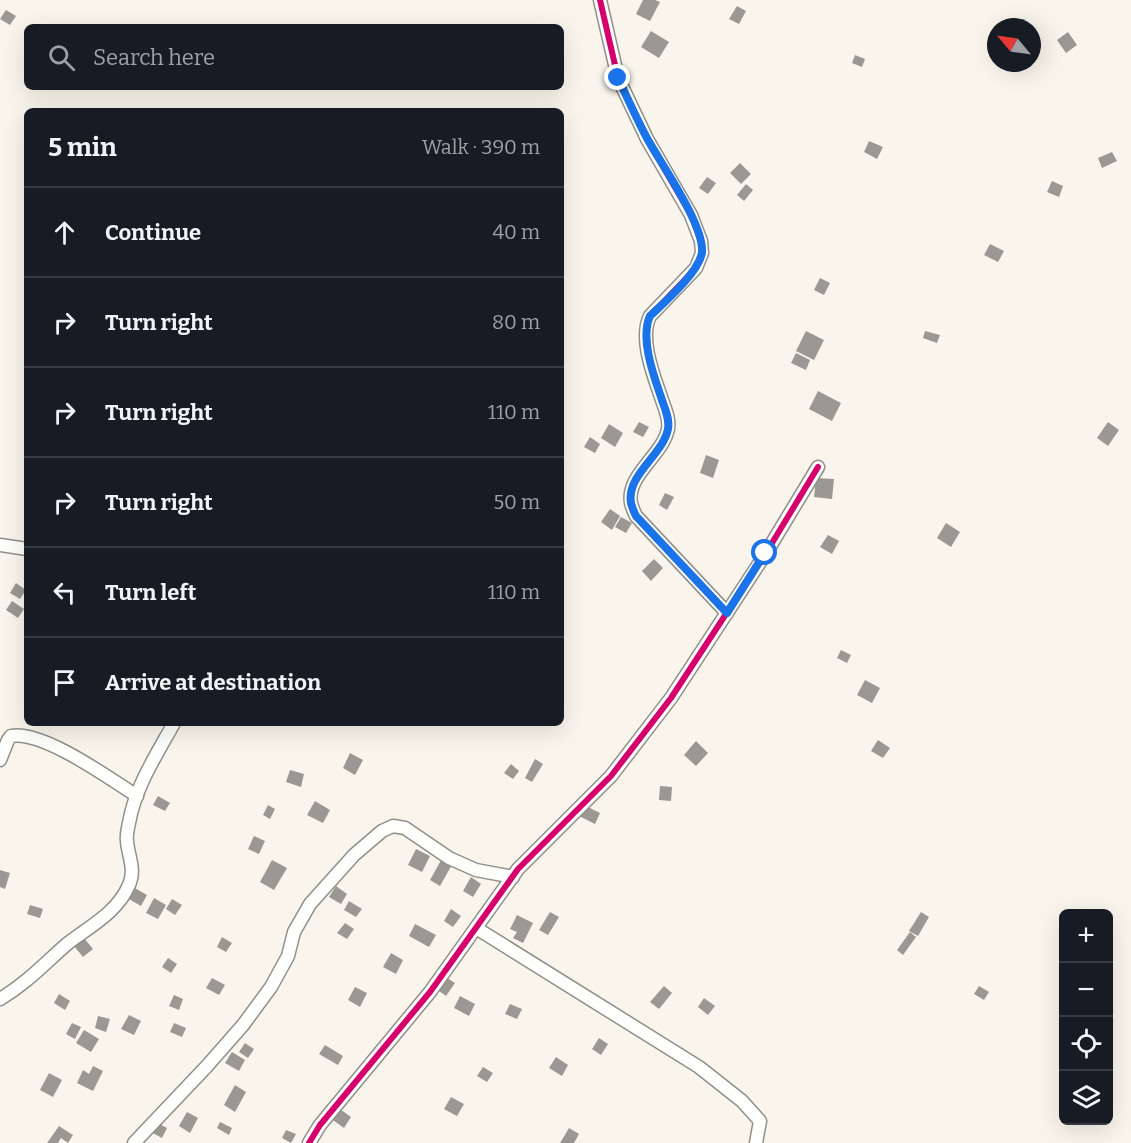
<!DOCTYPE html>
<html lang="en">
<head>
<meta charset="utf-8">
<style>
  body { margin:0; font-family:Bitter,serif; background:#20242c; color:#f1f3f6 }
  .controls { position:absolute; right:18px; bottom:18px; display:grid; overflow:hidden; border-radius:9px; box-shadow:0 6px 24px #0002 }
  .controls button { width:54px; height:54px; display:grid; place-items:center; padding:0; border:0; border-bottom:2px solid #363941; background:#171b24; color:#f1f3f6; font:30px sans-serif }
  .compass { position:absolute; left:987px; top:18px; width:54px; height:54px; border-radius:50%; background:#171b24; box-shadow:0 6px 24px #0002; rotate:299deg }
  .stop { position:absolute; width:18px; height:18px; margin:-14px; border:4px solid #1a73e8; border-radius:50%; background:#fff }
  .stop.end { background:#1a73e8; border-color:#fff; box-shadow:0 2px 6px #0008 }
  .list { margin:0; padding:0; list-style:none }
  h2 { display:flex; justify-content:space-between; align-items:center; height:78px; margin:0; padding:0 24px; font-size:26px }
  h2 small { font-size:20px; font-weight:400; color:#9ea1a6 }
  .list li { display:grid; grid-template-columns:39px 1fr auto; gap:18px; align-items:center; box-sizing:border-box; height:90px; padding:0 24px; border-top:2px solid #363941 }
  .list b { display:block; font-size:22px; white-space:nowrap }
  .list em { font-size:20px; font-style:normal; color:#9ea1a6 }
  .icon { flex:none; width:33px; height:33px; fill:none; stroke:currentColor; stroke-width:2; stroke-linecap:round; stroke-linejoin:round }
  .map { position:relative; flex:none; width:1131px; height:1143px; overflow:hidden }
  .search { position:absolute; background:#171b24; box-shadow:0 6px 24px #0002; left:24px; top:24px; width:540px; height:66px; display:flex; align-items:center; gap:15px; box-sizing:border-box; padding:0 21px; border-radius:9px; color:#9ea1a6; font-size:22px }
  .panel { position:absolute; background:#171b24; box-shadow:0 6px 24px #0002; left:24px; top:108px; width:540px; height:618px; border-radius:9px }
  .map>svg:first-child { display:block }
  .building { fill:#9b9893 }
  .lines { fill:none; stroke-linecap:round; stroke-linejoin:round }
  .street-casing { stroke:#918f8b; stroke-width:15 }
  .street { stroke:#fefefc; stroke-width:12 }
  .cycleway-casing { stroke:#fff; stroke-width:10 }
  .cycleway { stroke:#d6006c; stroke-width:6 }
  .route { stroke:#1a73e8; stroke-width:8 }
</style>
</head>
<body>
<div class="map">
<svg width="1131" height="1143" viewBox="0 0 1131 1143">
  <rect width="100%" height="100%" fill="#f9f5ec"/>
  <g class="building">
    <polygon points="643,0 655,0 660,2 650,21 636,14"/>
    <polygon points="737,6 746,11 739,24 729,19"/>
    <polygon points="6,10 16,16 10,25 0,19"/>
    <polygon points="651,31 669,42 659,58 641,47"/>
    <polygon points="1068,32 1077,45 1066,53 1057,40"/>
    <polygon points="855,55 865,59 862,67 852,63"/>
    <polygon points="869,141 883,147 877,159 864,152"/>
    <polygon points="1112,152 1117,161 1102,168 1098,158"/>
    <polygon points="740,163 751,174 741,184 730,173"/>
    <polygon points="707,177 716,183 708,194 699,188"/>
    <polygon points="1052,181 1063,186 1059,197 1047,192"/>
    <polygon points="746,184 753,190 744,201 737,195"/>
    <polygon points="990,244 1004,251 998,262 984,255"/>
    <polygon points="820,278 830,283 824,295 814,290"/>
    <polygon points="806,331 824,340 814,360 796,351"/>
    <polygon points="925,331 940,335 937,343 923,338"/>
    <polygon points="796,353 810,360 806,370 791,363"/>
    <polygon points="818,391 841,403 832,421 809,409"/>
    <polygon points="639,422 649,427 643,437 633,432"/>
    <polygon points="1108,422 1119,430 1108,446 1097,438"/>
    <polygon points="609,424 623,433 615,447 601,438"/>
    <polygon points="590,437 600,444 595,453 584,447"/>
    <polygon points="706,455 719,460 713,478 700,473"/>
    <polygon points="816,478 834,479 832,499 814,497"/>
    <polygon points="665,493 674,497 667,510 659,505"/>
    <polygon points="610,509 620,516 612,530 601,522"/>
    <polygon points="621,517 632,523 626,533 615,527"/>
    <polygon points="946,523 960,532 951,547 937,538"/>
    <polygon points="828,535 839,541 832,554 820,547"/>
    <polygon points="654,559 663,568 651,581 642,571"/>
    <polygon points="16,583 26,590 20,599 10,593"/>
    <polygon points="12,601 24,609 18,618 6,610"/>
    <polygon points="841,650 851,655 847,663 837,658"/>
    <polygon points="865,680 880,688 872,703 857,695"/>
    <polygon points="878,740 890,748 883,758 871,751"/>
    <polygon points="696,741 708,753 696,766 684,755"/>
    <polygon points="350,753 363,760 355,775 343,768"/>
    <polygon points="535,759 543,764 532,782 525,778"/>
    <polygon points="511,764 519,771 513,779 504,773"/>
    <polygon points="290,770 304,774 301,787 286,782"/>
    <polygon points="660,786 672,787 671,801 659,800"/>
    <polygon points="158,796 170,803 165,811 153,805"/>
    <polygon points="315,801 330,810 323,823 307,815"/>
    <polygon points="582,804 600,813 595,824 577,815"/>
    <polygon points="268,805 275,809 270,819 263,815"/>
    <polygon points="254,836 265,841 259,854 248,849"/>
    <polygon points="416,849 430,856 422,872 408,865"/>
    <polygon points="444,855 454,861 440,886 430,880"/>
    <polygon points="272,860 287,868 274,890 260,882"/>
    <polygon points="0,870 10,873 5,889 0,887"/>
    <polygon points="471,877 481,884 473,897 463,891"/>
    <polygon points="336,886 347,894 341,904 329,897"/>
    <polygon points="133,887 147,895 141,906 127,898"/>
    <polygon points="154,898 166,905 158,919 146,913"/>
    <polygon points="172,899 182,905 175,915 166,909"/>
    <polygon points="349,901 362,909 356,917 344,910"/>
    <polygon points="30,905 43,909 40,918 27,914"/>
    <polygon points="451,909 461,916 453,927 444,921"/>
    <polygon points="550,912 559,917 548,935 539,930"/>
    <polygon points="921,912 929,917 918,936 909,931"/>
    <polygon points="517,915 533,923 523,943 513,938 517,932 510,929"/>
    <polygon points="345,923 354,929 347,939 337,933"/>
    <polygon points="415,924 436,935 429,947 409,936"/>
    <polygon points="910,932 916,937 903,955 897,950"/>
    <polygon points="222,937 232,943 226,952 217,947"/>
    <polygon points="84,938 93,949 83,957 74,946"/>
    <polygon points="391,953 403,960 396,974 383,967"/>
    <polygon points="168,958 177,964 171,973 162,967"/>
    <polygon points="444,976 455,983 446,996 435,988"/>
    <polygon points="212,978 225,985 219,995 206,988"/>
    <polygon points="664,986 672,993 659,1009 650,1002"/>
    <polygon points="979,986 989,992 984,1000 974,994"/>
    <polygon points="355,987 367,993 360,1007 348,1000"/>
    <polygon points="59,994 70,1001 65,1010 54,1003"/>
    <polygon points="174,995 183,999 179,1010 169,1006"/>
    <polygon points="460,996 475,1004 469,1016 454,1008"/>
    <polygon points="704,998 715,1006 708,1015 698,1007"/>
    <polygon points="510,1004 522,1009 517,1019 505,1014"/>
    <polygon points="129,1015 141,1021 134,1035 121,1029"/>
    <polygon points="98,1016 110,1019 106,1032 95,1028"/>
    <polygon points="72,1023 81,1027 75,1039 66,1034"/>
    <polygon points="174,1023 186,1028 182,1037 170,1032"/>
    <polygon points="84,1030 99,1039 91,1052 76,1043"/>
    <polygon points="599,1038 608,1044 601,1055 592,1049"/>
    <polygon points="245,1043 254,1049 248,1058 239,1052"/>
    <polygon points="325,1045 343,1056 338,1065 319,1054"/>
    <polygon points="232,1052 245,1060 239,1071 225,1063"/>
    <polygon points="556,1057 568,1065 562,1076 549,1068"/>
    <polygon points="93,1066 103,1071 93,1091 77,1083 83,1070 89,1074"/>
    <polygon points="483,1067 493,1073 487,1082 477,1076"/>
    <polygon points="49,1073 62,1080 53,1097 40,1090"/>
    <polygon points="235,1085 246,1092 235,1112 224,1105"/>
    <polygon points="451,1097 464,1104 457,1116 444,1109"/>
    <polygon points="337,1107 351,1117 344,1128 330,1118"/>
    <polygon points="187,1112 198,1118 190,1133 179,1126"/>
    <polygon points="154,1121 167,1128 162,1138 149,1131"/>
    <polygon points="220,1122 232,1128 229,1135 217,1128"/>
    <polygon points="59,1126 73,1135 68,1143 61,1138 58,1143 47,1143"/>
    <polygon points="569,1128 579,1134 574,1143 560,1143"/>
    <polygon points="286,1130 296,1134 291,1143 282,1138"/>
  </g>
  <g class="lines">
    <defs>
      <g id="street">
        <path d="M600,0l18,78 29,61 44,76 10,26 1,12 -6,15 -46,48c-11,22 3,58 11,81 3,10 9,21 7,32 -5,26 -42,46 -37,74 1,4 3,9 5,13l91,97"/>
        <polyline points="0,545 27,549"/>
        <path d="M0,760l8,-20 3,-4c32,-6 99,43 126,60"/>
        <polyline points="476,928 699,1067 742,1101 760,1121 756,1143"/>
        <path d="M0,999c27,-16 44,-35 67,-55 23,-18 50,-31 62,-59 7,-16 -1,-29 -2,-44 -1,-6 1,-13 2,-18 6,-36 28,-69 45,-100"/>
        <polyline points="134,1143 207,1066 243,1025 271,987 288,956 294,932 310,904 354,855 382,831 393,826 405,828 449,858 476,870 513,877"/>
        <polyline points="309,1143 320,1125 430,992 518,869 611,776 671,698 766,553 818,467"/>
      </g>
    </defs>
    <use href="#street" class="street-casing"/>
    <use href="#street" class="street"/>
    <defs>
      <g id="cycleway">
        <path d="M600,0l18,78 29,61 44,76 10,26 1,12 -6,15 -46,48c-11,22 3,58 11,81 3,10 9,21 7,32 -5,26 -42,46 -37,74 1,4 3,9 5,13l91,97"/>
        <polyline points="309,1143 320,1125 430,992 518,869 611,776 671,698 766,553 818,467"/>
      </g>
    </defs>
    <use href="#cycleway" class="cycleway-casing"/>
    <use href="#cycleway" class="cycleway"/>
  </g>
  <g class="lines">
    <path class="route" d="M618,78c10,21 19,42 30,62 14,25 56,85 54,112 -2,19 -37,50 -52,64 -10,22 3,58 11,81 3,10 9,21 7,32 -5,26 -42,46 -37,74 1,4 3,9 5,13l91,97 38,-60"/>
  </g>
</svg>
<div class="controls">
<button>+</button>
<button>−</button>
<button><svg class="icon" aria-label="locate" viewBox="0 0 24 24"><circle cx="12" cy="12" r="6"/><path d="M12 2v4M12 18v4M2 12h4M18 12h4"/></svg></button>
<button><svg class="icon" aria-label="layers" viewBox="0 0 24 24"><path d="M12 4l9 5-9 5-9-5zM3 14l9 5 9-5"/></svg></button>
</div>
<svg class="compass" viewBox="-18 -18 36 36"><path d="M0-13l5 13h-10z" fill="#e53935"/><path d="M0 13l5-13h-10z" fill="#9ea1a6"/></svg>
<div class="stop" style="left:765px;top:553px"></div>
<div class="stop end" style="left:618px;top:78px"></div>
<div class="search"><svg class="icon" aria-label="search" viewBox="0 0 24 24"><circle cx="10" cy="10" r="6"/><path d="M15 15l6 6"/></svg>Search here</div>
<section class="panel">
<h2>5 min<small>Walk · 390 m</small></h2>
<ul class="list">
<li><svg class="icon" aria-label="ahead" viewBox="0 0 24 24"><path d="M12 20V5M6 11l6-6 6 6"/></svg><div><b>Continue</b></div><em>40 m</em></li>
<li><svg class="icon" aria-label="right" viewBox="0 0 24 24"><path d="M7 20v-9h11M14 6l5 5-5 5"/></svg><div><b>Turn right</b></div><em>80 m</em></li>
<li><svg class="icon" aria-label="right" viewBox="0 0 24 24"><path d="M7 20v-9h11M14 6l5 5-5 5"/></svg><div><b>Turn right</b></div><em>110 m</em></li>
<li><svg class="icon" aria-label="right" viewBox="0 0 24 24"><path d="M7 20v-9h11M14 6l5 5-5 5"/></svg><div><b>Turn right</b></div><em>50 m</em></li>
<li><svg class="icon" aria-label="left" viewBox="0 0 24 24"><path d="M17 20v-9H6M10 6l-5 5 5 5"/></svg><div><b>Turn left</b></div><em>110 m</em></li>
<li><svg class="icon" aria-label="arrive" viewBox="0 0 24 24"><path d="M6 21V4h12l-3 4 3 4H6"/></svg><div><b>Arrive at destination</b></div></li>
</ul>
</section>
</div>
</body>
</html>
